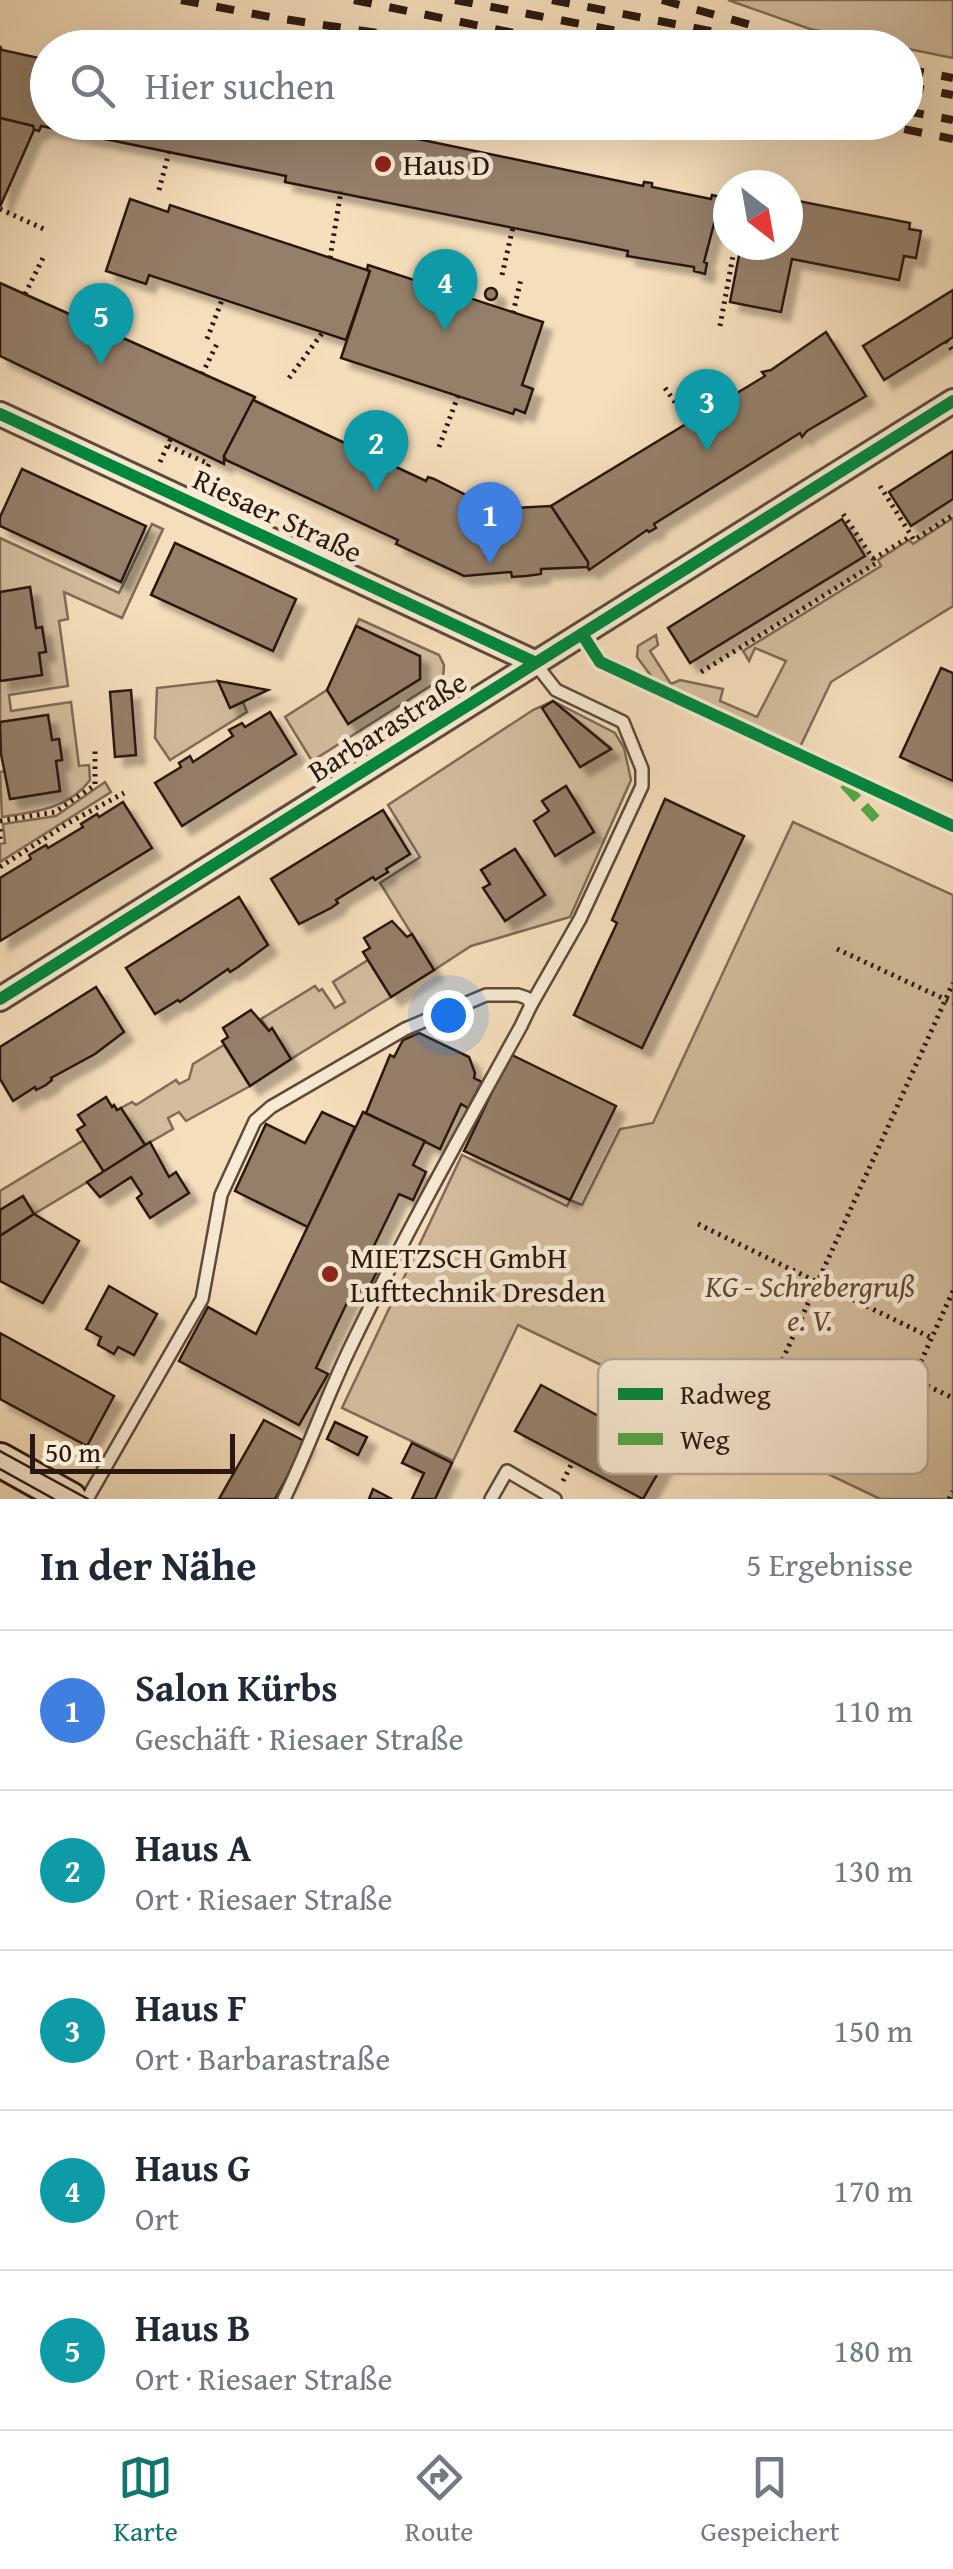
<!DOCTYPE html>
<html lang="de">
<head>
<meta charset="utf-8">
<style>
  body { margin:0; font-family:"Gentium Book Plus",serif; background:#f6f6f7; color:#1f2937 }
  .compass { position:absolute; left:713px; top:170px; width:90px; height:90px; border-radius:50%; background:#fff; box-shadow:0 10px 40px #0002; rotate:149deg }
  .scale { position:absolute; left:30px; bottom:25px; width:205px; box-sizing:border-box; padding-left:10px; border:5px solid #2b1911; border-top:0; font-size:28px; line-height:35px; white-space:nowrap; color:#2b1911; -webkit-text-stroke:8px #f8ead3; paint-order:stroke }
  .you { position:absolute; left:448px; top:1015px; width:35px; height:35px; margin:-25px; border:8px solid #fff; border-radius:50%; background:#1a73e8; box-shadow:0 0 0 15px #1a73e833 }
  .badge { display:grid; place-items:center; width:65px; height:65px; border-radius:50%; background:#0f766e; color:#fff; font-size:32px; font-weight:700 }
  .pin { position:absolute; translate:-50% -82px; filter:drop-shadow(0 2px 5px #0008) }
  .pin::after { content:''; position:absolute; top:52px; width:35px; height:30px; background:inherit; clip-path:polygon(0 0,100% 0,50% 100%) }
  .list { margin:0; padding:0; list-style:none }
  h2 { display:flex; justify-content:space-between; align-items:center; height:130px; margin:0; padding:0 40px; font-size:42px }
  h2 small { font-size:32px; font-weight:400; color:#747a83 }
  .list li { display:grid; grid-template-columns:65px 1fr auto; gap:30px; align-items:center; box-sizing:border-box; height:160px; padding:0 40px; border-top:2px solid #e0e1e3 }
  .list b { display:block; font-size:38px; white-space:nowrap }
  .list p { margin:0; font-size:32px; white-space:nowrap; color:#747a83 }
  .list em { font-size:32px; font-style:normal; color:#747a83 }
  .icon { flex:none; width:55px; height:55px; fill:none; stroke:currentColor; stroke-width:2; stroke-linecap:round; stroke-linejoin:round }
  .map { position:relative; flex:none; width:953px; height:1499px; overflow:hidden }
  .search { position:absolute; background:#fff; box-shadow:0 10px 40px #0002; left:30px; right:30px; top:30px; height:110px; display:flex; align-items:center; gap:25px; box-sizing:border-box; padding:0 35px; border-radius:55px; color:#747a83; font-size:38px }
  .sheet { height:930px; background:#fff }
  nav { display:flex; justify-content:space-around; align-items:center; box-sizing:border-box; height:140px; border-top:2px solid #e0e1e3; background:#fff; font-size:28px; color:#747a83 }
  nav a { display:grid; justify-items:center; gap:5px }
  nav .on { color:#0f766e }
  .map>svg:first-child { display:block }
  .green { fill:#d3bd9e; stroke:#7f6b58; stroke-width:2.5; fill-rule:evenodd }
  .building { fill:#947f69; stroke:#2b1911; stroke-width:2.5; filter:url(#shadow) }
  .lines { fill:none; stroke-linecap:round; stroke-linejoin:round }
  .lane-casing { stroke:#5e4a3c; stroke-width:16 }
  .street-casing { stroke:#5e4a3c; stroke-width:28 }
  .secondary-casing { stroke:#2b1911; stroke-width:38 }
  .path { stroke:#2b1911; stroke-width:5; stroke-dasharray:2.5 5; stroke-linecap:butt }
  .lane { stroke:#f8ead3; stroke-width:11 }
  .street { stroke:#f8ead3; stroke-width:22 }
  .secondary { stroke:#f8ead3; stroke-width:32 }
  .tram { stroke:#2b1911; stroke-width:2.5 }
  .rail { stroke:#2b1911; stroke-width:8; stroke-dasharray:18 18; stroke-linecap:butt }
  .quiet { stroke:#54a942; stroke-width:10; stroke-dasharray:20 10; stroke-linecap:butt }
  .cycleway-casing { stroke:#f8ead3; stroke-width:19 }
  .cycleway { stroke:#00873e; stroke-width:12 }
  .poi-dot { fill:#8f2418; stroke:#f8ead3; stroke-width:4 }
  .labels { text-anchor:middle; dominant-baseline:central; stroke-width:9; stroke-linejoin:round; paint-order:stroke }
  .poi-label { font-size:30px; fill:#2b1911; stroke:#f8ead3; text-anchor:start }
  .street-label { font-size:30px; fill:#2b1911; stroke:#f8ead3 }
  .park-label { font-size:30px; font-style:italic; fill:#5d4a3b; stroke:#f8ead3 }
  .key { fill:#f8ead3; stroke:#baab99; stroke-width:2.5 }
  .key-label { font-size:28px; fill:#2b1911 }
</style>
</head>
<body>
<div class="map">
<svg width="953" height="1499" viewBox="0 0 953 1499">
  <defs>
    <filter id="shadow"><feDropShadow dx="9" dy="9" stdDeviation="2.5" flood-color="#0004"/></filter>
  </defs>
  <rect width="100%" height="100%" fill="#f5debb"/>
  <filter id="stains"><feTurbulence type="fractalNoise" baseFrequency=".002" numOctaves="4"/><feColorMatrix values="0 0 0 0 .2 0 0 0 0 .09 0 0 0 0 .02 0 0 0 .5 -.17"/></filter>
  <radialGradient id="worn" r=".72"><stop offset=".6" stop-color="#630" stop-opacity="0"/><stop offset="1" stop-color="#630" stop-opacity=".3"/></radialGradient>
  <g class="green">
    <polygon points="728,0 953,0 953,58 810,29"/>
    <polygon points="953,518 953,606 831,682 800,747 654,680 637,657 638,646 656,635 658,645 650,651 671,684 680,680 723,689 720,701 757,717 786,661 755,648 749,661 743,651 881,566 878,560 909,540 913,544"/>
    <path d="M152,524l11,5 -41,89 -58,-26 4,27 -9,2 9,65 -59,9 2,16 60,-9 8,64 10,-1 1,15c-21,29 -56,32 -88,37l-2,-45 6,-1 5,28 49,-8 -4,-30 6,-2 -3,-19h-7l-4,-25 -48,7v-41l42,-6 -3,-22 7,-2 -4,-23h-6l-6,-41 -30,5v-54l119,55z"/>
    <polygon points="359,619 439,655 444,665 443,678 312,761 285,717 327,690 349,723 420,679 420,656 356,626"/>
    <polygon points="218,681 230,707 243,702 247,712 170,760 155,738 157,688"/>
    <path d="M553,701l62,32 9,15 7,32 -61,137 -99,29 -37,24 -54,-87 40,-26 -32,-52 145,-95zM553,701l58,47v1l-31,18 -37,-59zM566,786l28,46 -39,23 -6,-44 -6,-11zM515,849l30,46 -40,25 -21,-32 6,-4 -8,-14z"/>
    <polygon points="105,782 111,792 0,862 0,844 5,843 3,824 56,816"/>
    <polygon points="793,822 953,895 953,1499 880,1499 518,1325 453,1461 342,1408 462,1155 567,1206 570,1200 582,1205 620,1129 653,1123"/>
    <polygon points="368,960 391,997 291,1059 272,1029 269,1031 261,1019 315,986 319,991 322,989 335,1008 345,1002 333,982"/>
    <polygon points="224,1045 250,1086 186,1121 179,1112 168,1118 173,1129 145,1145 121,1108 132,1102 136,1105 176,1080 179,1084 189,1079 193,1064"/>
    <polygon points="84,1140 104,1172 34,1214 0,1210 0,1191"/>
  </g>
  <g class="building">
    <polygon points="0,46 2,50 48,60 48,122 338,122 409,137 409,133 414,134 413,138 643,186 644,182 652,183 652,187 711,199 712,195 721,197 704,262 707,263 705,274 694,271 694,267 627,256 628,251 285,182 286,176 41,126 39,131 32,129 33,126 0,118"/>
    <polygon points="0,118 33,126 34,130 0,207"/>
    <polygon points="130,199 168,212 170,205 370,271 346,340 149,275 146,284 106,271"/>
    <polygon points="788,199 910,223 909,229 921,231 916,258 904,256 899,280 792,259 781,312 730,302 741,245 788,245"/>
    <polygon points="368,265 543,322 522,385 533,389 525,413 515,409 513,414 341,358 370,271 367,270"/>
    <polygon points="0,283 255,397 224,456 224,464 0,356"/>
    <circle cx="491" cy="294" r="6"/>
    <polygon points="953,290 953,337 884,380 863,346"/>
    <polygon points="826,332 866,396 807,431 802,437 800,433 654,524 656,528 649,532 647,530 589,570 586,564 588,562 551,506 765,376 762,372 771,370"/>
    <polygon points="253,400 426,481 428,477 434,479 494,509 551,506 588,562 588,567 541,569 541,574 526,576 512,577 511,572 464,576 396,544 398,540 226,460 224,456"/>
    <polygon points="953,451 953,499 911,526 889,492"/>
    <polygon points="22,469 146,526 121,582 0,526 0,517"/>
    <polygon points="842,519 865,556 690,663 668,628"/>
    <polygon points="175,543 296,599 273,651 151,595"/>
    <polygon points="30,587 36,628 42,627 46,652 39,653 42,675 0,681 0,592"/>
    <polygon points="356,626 420,656 420,679 348,724 327,690"/>
    <polygon points="941,668 953,673 953,781 900,757"/>
    <polygon points="218,681 268,690 230,708"/>
    <polygon points="131,690 136,755 115,757 110,692"/>
    <polygon points="553,701 611,749 580,767 542,708"/>
    <polygon points="270,712 296,754 182,826 155,783 181,767 179,763 190,756 193,762 233,736 229,730 242,723 245,727"/>
    <polygon points="48,715 52,740 59,739 62,760 56,761 60,791 10,799 1,754 0,722"/>
    <polygon points="566,786 594,832 555,856 534,821 549,811 542,801"/>
    <polygon points="665,799 744,836 642,1048 574,1015 617,923 612,920"/>
    <polygon points="123,802 152,848 0,941 0,878 31,859 29,855 46,845 48,848 83,827 81,824 97,814 99,817"/>
    <polygon points="383,810 410,854 386,869 388,872 375,880 373,877 336,900 338,903 331,908 299,924 271,879"/>
    <polygon points="515,849 545,895 505,921 483,888 490,884 481,870"/>
    <polygon points="239,897 268,945 238,967 230,972 228,969 180,1002 178,1000 155,1014 126,968"/>
    <polygon points="392,921 407,937 412,934 434,970 391,997 363,952 370,948 364,938"/>
    <polygon points="96,987 124,1032 95,1054 51,1078 52,1080 46,1085 36,1090 35,1087 13,1101 0,1079 0,1047"/>
    <polygon points="251,1010 269,1031 272,1028 291,1059 250,1086 222,1041 228,1037 223,1028"/>
    <polygon points="419,1033 469,1057 475,1073 474,1078 482,1082 468,1108 461,1104 440,1149 366,1113 390,1055 394,1057 403,1040"/>
    <polygon points="510,1054 616,1106 570,1200 464,1151"/>
    <polygon points="106,1097 112,1107 114,1105 117,1110 121,1108 145,1145 104,1172 77,1130 85,1125 78,1115"/>
    <polygon points="322,1112 355,1127 308,1227 235,1191 266,1124 305,1143"/>
    <polygon points="363,1112 425,1141 413,1165 426,1172 413,1200 399,1194 371,1252 383,1260 366,1293 354,1288 316,1368 328,1374 299,1425 179,1361 208,1307 256,1334"/>
    <polygon points="150,1142 169,1177 176,1172 189,1193 150,1218 137,1198 142,1194 131,1177 100,1197 87,1182"/>
    <polygon points="23,1196 34,1214 0,1236 0,1210"/>
    <polygon points="34,1214 79,1241 43,1303 0,1281 0,1236"/>
    <polygon points="109,1286 157,1314 134,1355 118,1347 114,1354 98,1345 101,1337 86,1329"/>
    <polygon points="0,1333 114,1396 87,1446 0,1399"/>
    <polygon points="541,1385 669,1454 643,1499 515,1431"/>
    <polygon points="264,1420 306,1442 275,1499 219,1499"/>
    <polygon points="335,1422 367,1437 358,1455 327,1439"/>
    <polygon points="412,1443 452,1463 435,1499 412,1499 424,1473 402,1463"/>
    <polygon points="373,1489 392,1499 369,1499"/>
  </g>
  <g class="lines">
    <defs>
      <g id="lane">
        <polyline points="531,1005 580,919 642,786 642,769 623,722 556,690 534,662"/>
        <path d="M87,1499l115,-200 19,-104 34,-74 16,-14 134,-78 81,-34h32l9,3 4,7 -10,21c-58,105 -117,210 -169,318 -25,51 -43,104 -68,155"/>
        <polyline points="491,1499 507,1471 555,1499"/>
      </g>
      <g id="street">
        <polyline points="0,414 534,662"/>
        <polyline points="0,999 953,401"/>
      </g>
      <polyline id="secondary" points="0,1460 70,1499"/>
    </defs>
    <use href="#lane" class="lane-casing"/>
    <use href="#street" class="street-casing"/>
    <use href="#secondary" class="secondary-casing"/>
    <g class="path">
      <polyline points="746,185 746,184"/>
      <polyline points="159,190 169,152"/>
      <polyline points="0,209 46,230"/>
      <polyline points="330,258 341,191"/>
      <polyline points="502,275 513,227"/>
      <polyline points="25,294 43,258"/>
      <polyline points="513,313 521,279"/>
      <polyline points="720,326 735,245"/>
      <polyline points="207,339 222,300"/>
      <polyline points="946,341 953,351"/>
      <polyline points="202,374 217,344"/>
      <polyline points="289,378 323,332"/>
      <polyline points="665,388 689,422"/>
      <polyline points="168,446 209,464 201,480"/>
      <polyline points="439,447 458,396"/>
      <polyline points="160,462 171,438"/>
      <polyline points="880,486 914,540 953,515"/>
      <polyline points="873,559 911,536"/>
      <polyline points="701,672 876,563 841,511"/>
      <polyline points="0,821 55,812 95,785 95,750"/>
      <polyline points="0,829 0,840"/>
      <polyline points="0,867 70,822 124,793"/>
      <polyline points="837,949 953,1003"/>
      <polyline points="698,1224 932,1338"/>
      <polyline points="953,1291 913,1379 953,1398"/>
      <polyline points="767,1394 953,983"/>
      <polyline points="563,1481 573,1461"/>
      <polyline points="949,1499 953,1491"/>
    </g>
    <use href="#lane" class="lane"/>
    <use href="#street" class="street"/>
    <use href="#secondary" class="secondary"/>
    <g class="tram">
      <polyline points="0,1451 88,1499"/>
      <polyline points="0,1469 54,1499"/>
    </g>
    <g class="rail">
      <polyline points="181,0 270,17 478,48"/>
      <polyline points="354,0 587,48"/>
      <polyline points="455,0 706,48"/>
      <polyline points="552,0 797,48"/>
      <polyline points="662,0 751,25"/>
      <polyline points="784,35 828,48"/>
      <polyline points="906,69 953,78"/>
      <polyline points="906,86 953,95"/>
      <polyline points="906,111 953,120"/>
      <polyline points="869,122 953,139"/>
    </g>
    <polyline class="quiet" points="844,784 876,819"/>
    <defs>
      <g id="cycleway">
        <polyline points="0,414 534,662"/>
        <polyline points="582,634 600,662 953,826"/>
        <polyline points="0,999 953,401"/>
      </g>
    </defs>
    <use href="#cycleway" class="cycleway-casing"/>
    <use href="#cycleway" class="cycleway"/>
  </g>
  <g class="poi-dot">
    <circle cx="383" cy="164" r="10"/>
    <circle cx="330" cy="1274" r="10"/>
  </g>
  <g class="labels">
    <g class="poi-label">
      <text x="403" y="164">Haus D</text>
      <text x="350" y="1257">MIETZSCH GmbH<tspan x="350" dy="34">Lufttechnik Dresden</tspan></text>
    </g>
    <g class="street-label">
      <text transform="translate(278 515) rotate(25)">Riesaer Straße</text>
      <text transform="translate(387 726) rotate(-32)">Barbarastraße</text>
    </g>
    <g class="park-label">
      <text x="810" y="1286">KG - Schrebergruß<tspan x="810" dy="34">e. V.</tspan></text>
    </g>
  </g>
  <rect x="598" y="1359" width="330" height="115" rx="15" class="key"/>
  <rect x="618" y="1388" width="45" height="12" fill="#00873e"/>
  <rect x="618" y="1433" width="45" height="12" fill="#54a942"/>
  <g class="key-label">
    <text x="680" y="1404">Radweg</text>
    <text x="680" y="1449">Weg</text>
  </g>
  <rect width="100%" height="100%" filter="url(#stains)"/>
  <rect width="100%" height="100%" fill="url(#worn)"/>
</svg>
<svg class="compass" viewBox="-18 -18 36 36"><path d="M0-13l5 13h-10z" fill="#e53935"/><path d="M0 13l5-13h-10z" fill="#747a83"/></svg>
<div class="scale">50 m</div>
<div class="you"></div>
<div class="pin badge" style="left:490px;top:564px;background:#3f7fe0">1</div>
<div class="pin badge" style="left:376px;top:492px;background:#0f9aa8">2</div>
<div class="pin badge" style="left:707px;top:451px;background:#0f9aa8">3</div>
<div class="pin badge" style="left:445px;top:331px;background:#0f9aa8">4</div>
<div class="pin badge" style="left:101px;top:365px;background:#0f9aa8">5</div>
<div class="search"><svg class="icon" aria-label="search" viewBox="0 0 24 24"><circle cx="10" cy="10" r="6"/><path d="M15 15l6 6"/></svg>Hier suchen</div>
</div>
<section class="sheet">
<h2>In der Nähe<small>5 Ergebnisse</small></h2>
<ul class="list">
<li><span class="badge" style="background:#3f7fe0">1</span><div><b>Salon Kürbs</b><p>Geschäft · Riesaer Straße</p></div><em>110 m</em></li>
<li><span class="badge" style="background:#0f9aa8">2</span><div><b>Haus A</b><p>Ort · Riesaer Straße</p></div><em>130 m</em></li>
<li><span class="badge" style="background:#0f9aa8">3</span><div><b>Haus F</b><p>Ort · Barbarastraße</p></div><em>150 m</em></li>
<li><span class="badge" style="background:#0f9aa8">4</span><div><b>Haus G</b><p>Ort</p></div><em>170 m</em></li>
<li><span class="badge" style="background:#0f9aa8">5</span><div><b>Haus B</b><p>Ort · Riesaer Straße</p></div><em>180 m</em></li>
</ul>
</section>
<nav>
<a class="on"><svg class="icon" aria-label="map" viewBox="0 0 24 24"><path d="M3 6l6-2 6 2 6-2v14l-6 2-6-2-6 2zM9 4v14M15 6v14"/></svg>Karte</a>
<a><svg class="icon" aria-label="directions" viewBox="0 0 24 24"><path d="M12 3l9 9-9 9-9-9zM9 14v-3h6M13 9l2 2-2 2"/></svg>Route</a>
<a><svg class="icon" aria-label="saved" viewBox="0 0 24 24"><path d="M7 4h10v16l-5-4-5 4z"/></svg>Gespeichert</a>
</nav>
</body>
</html>
